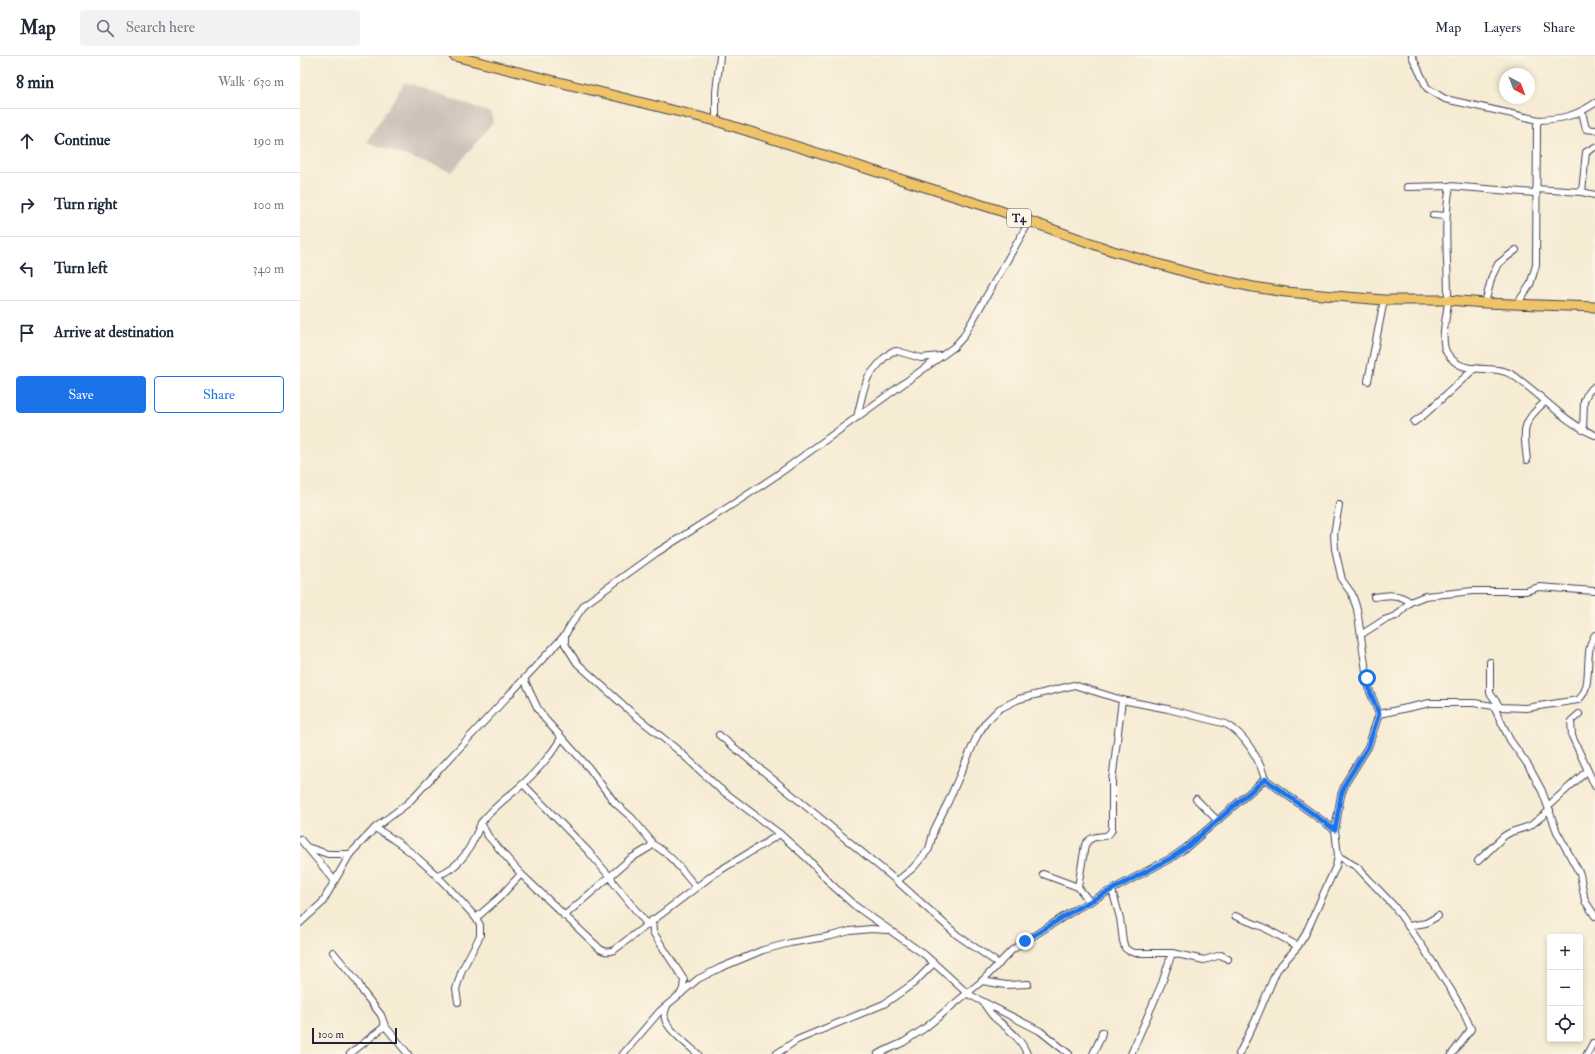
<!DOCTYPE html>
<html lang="en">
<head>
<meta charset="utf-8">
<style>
  body { margin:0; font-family:"IM FELL Double Pica",serif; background:#f2f2f3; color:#1f2937 }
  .controls { position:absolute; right:12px; bottom:12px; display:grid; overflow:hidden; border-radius:4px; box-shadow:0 2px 6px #0003 }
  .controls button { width:36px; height:36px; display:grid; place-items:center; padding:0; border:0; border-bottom:1px solid #e0e1e3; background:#fff; color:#1f2937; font:20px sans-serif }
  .compass { position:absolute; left:1199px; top:12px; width:36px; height:36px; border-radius:50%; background:#fff; box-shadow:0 2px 6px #0003; rotate:138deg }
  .scale { position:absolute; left:12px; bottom:10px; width:85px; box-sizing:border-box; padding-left:4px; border:2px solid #22223b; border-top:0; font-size:11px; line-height:14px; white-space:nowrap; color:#22223b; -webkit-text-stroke:3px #fcf5e5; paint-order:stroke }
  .stop { position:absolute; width:12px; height:12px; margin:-9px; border:3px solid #1a73e8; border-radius:50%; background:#fff }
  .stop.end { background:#1a73e8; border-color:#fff; box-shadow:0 1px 4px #0008 }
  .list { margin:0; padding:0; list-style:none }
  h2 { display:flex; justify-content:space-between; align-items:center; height:52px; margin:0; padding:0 16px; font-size:17px }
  h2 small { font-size:13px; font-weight:400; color:#747a83 }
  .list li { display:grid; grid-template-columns:26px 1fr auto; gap:12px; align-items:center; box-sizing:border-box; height:64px; padding:0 16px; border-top:1px solid #e0e1e3 }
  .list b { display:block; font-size:15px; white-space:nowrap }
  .list em { font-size:13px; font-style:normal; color:#747a83 }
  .actions { display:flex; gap:8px; padding:12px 16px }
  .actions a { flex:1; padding:9px 0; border:1px solid #1a73e8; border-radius:4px; text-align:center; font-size:14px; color:#1a73e8 }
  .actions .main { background:#1a73e8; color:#fff }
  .icon { flex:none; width:22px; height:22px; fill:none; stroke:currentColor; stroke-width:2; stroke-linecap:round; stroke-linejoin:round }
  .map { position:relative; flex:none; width:1295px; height:998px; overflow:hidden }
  header { display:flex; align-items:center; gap:24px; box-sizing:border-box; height:56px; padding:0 20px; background:#fff; border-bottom:1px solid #e0e1e3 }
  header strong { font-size:19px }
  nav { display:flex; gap:22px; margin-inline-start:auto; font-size:14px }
  .search { width:280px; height:36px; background:#f2f2f3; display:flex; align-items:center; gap:10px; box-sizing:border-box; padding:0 14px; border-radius:4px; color:#747a83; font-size:15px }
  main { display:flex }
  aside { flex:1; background:#fff }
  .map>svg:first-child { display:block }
  .industrial { fill:#cec1b9 }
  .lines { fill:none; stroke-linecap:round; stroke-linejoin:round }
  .minor-casing { stroke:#424052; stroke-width:8 }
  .highway-casing { stroke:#424052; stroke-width:11 }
  .minor { stroke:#fff; stroke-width:6 }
  .highway { stroke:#efc469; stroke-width:9 }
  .route { stroke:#1a73e8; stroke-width:5 }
  .labels { text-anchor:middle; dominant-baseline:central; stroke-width:3; stroke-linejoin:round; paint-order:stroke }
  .shield { fill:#fcf5e5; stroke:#63616e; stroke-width:1 }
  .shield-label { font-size:11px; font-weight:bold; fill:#22223b }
</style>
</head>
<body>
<header>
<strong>Map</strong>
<div class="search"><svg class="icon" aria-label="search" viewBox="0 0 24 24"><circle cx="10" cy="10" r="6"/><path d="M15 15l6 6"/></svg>Search here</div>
<nav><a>Map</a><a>Layers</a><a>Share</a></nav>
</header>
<main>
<aside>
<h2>8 min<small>Walk · 630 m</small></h2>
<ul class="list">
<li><svg class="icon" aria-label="ahead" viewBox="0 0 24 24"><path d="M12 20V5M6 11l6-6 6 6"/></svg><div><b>Continue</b></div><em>190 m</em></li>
<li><svg class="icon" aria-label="right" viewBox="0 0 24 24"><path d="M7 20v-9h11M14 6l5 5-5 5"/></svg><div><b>Turn right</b></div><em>100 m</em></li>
<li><svg class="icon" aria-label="left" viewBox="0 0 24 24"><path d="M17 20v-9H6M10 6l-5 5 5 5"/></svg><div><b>Turn left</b></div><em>340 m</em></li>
<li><svg class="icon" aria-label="arrive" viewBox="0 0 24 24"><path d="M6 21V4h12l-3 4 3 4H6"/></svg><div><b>Arrive at destination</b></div></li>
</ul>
<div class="actions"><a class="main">Save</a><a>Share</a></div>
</aside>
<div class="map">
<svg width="1295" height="998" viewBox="0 0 1295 998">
  <rect width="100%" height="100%" fill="#fcf5e5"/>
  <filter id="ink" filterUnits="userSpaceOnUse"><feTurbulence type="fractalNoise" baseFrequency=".025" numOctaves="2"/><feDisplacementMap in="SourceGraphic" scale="8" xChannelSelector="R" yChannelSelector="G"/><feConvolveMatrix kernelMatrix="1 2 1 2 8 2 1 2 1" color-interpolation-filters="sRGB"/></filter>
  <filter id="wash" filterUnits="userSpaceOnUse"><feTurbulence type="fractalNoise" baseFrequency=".012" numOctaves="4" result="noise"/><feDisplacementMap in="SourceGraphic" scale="16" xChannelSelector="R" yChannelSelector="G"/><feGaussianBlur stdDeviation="0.9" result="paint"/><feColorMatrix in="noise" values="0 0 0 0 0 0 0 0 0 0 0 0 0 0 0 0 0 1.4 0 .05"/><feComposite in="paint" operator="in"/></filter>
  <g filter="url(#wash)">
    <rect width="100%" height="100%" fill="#f6ebd3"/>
    <polygon class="industrial" points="105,26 191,57 193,66 152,116 66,86"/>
  </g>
  <g filter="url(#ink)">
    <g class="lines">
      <defs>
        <g id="minor">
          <polyline points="1112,0 1127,32 1145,43 1239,64"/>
          <polyline points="1282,56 1286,73 1295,74"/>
          <polyline points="416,65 416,36 420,0"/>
          <path d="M1150,130c-7,37 -2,74 -2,112 0,15 -6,31 -4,45 0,8 4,13 10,18 16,14 42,2 60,15 28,19 49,46 81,59"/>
          <polyline points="1107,131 1150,130 1235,137"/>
          <polyline points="1236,133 1282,136 1295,139"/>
          <polyline points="1282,136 1286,96 1295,91"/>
          <polyline points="1133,159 1146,160"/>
          <polyline points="729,166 663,281 654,291 477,419 441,443 356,497 285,548 270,570 265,579 265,588 277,607 331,656 379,695 419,732 480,778 508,803 531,828 554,849 625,899 668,938 740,975 769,998"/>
          <polyline points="1185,247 1192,220 1198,208 1216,194"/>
          <path d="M1217,248l13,-19 6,-20 1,-141 2,-4c23,-1 37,-4 56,-17"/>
          <polyline points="1068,325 1084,244"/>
          <polyline points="557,361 563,336 568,321 583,303 591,296 597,295 621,302 640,300"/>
          <polyline points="1114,366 1125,358 1175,312"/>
          <polyline points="1283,374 1284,345 1288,336 1295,330"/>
          <path d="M1227,404c-3,-29 -7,-37 18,-58"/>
          <path d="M1074,541c13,-2 25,-4 36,5"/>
          <polyline points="1062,578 1084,564 1096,560 1110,546 1125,540 1173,535 1226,535 1239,531 1295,535"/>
          <polyline points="1190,606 1190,637 1200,651"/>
          <polyline points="224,623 237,651 245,663 289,712 315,747 332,762 351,785 352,788 350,791 330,803 264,860"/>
          <polyline points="1194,651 1210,684 1228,709 1242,735 1257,776 1280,818 1285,845 1295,860"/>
          <path d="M1079,658l51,-11h44l26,4 26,1 52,-8c17,-14 4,-47 17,-65"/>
          <polyline points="1279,658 1271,665 1272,680 1295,730"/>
          <polyline points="419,679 597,825 657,879 699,908"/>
          <path d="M261,682c-8,15 -26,35 -38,46 -15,13 -30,23 -42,39l7,13 33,38 79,75c5,3 8,3 14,1l100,-76 66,-40"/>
          <polyline points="223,728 288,795 310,821"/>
          <polyline points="896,743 918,765"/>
          <polyline points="1248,750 1287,715"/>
          <path d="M75,772c40,22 71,56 101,90l4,7v11l-18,34 -6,19 2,13"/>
          <polyline points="1035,774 1041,739 1046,726 1068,691 1079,658 1070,636 1067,622 1057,553 1052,538 1042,524 1035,493 1034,478 1039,449"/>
          <polyline points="0,783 34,824"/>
          <path d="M352,788c19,10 30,27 44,43"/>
          <polyline points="7,791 28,798 50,798"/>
          <polyline points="1038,800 1057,811 1094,850 1122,890 1151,934 1163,955 1171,973 1152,998"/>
          <polyline points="1178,805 1204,780 1211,776 1230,770 1250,754"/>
          <polyline points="743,818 778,831"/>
          <path d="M137,819c25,-7 35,-30 44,-52"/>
          <polyline points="311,820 313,826 347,868"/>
          <path d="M597,825l16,-13 16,-19 5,-19 14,-28 29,-66 9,-14 13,-13 20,-10 55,-14 48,15 46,9 58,15c18,9 34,36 39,55l70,51 3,26 -2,10 -31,69 -7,11 -21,24 -21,49 -17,35"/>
          <polyline points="812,834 820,862 823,885 825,892 829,895 835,897 872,897 904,904 921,899 928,903"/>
          <path d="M790,846l-12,-15 7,-42c9,-15 22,-2 27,-16v-48l10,-81"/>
          <polyline points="935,860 963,871 998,890"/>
          <polyline points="176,862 199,842 221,818"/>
          <polyline points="352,864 353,876 384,924 383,932 381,938"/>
          <polyline points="0,867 22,847 50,798 75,772 108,747 265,579"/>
          <polyline points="1108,870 1126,867 1138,860"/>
          <polyline points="33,896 57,925 63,936 81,959 85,970 108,998"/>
          <polyline points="682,925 706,929 728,928"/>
          <path d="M684,948c4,5 7,11 12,15 12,10 25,19 31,35"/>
          <path d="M367,950c-2,4 -3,9 -2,13 2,10 24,27 33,35"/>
          <polyline points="50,998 85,970"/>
          <polyline points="323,998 360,955 398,923 420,912 463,894 490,887 531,880 550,875 571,873 588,874"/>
          <polyline points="476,998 497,984 584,948 614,927 634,907"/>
          <polyline points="578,998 604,986 625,972 682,925 712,894 738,877 776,853 873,801 887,791 965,723"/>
          <polyline points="793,998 801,981 802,976"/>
          <polyline points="831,998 862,927 872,897"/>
          <polyline points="1287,998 1293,987"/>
        </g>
        <polyline id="highway" points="154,0 416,65 698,154 813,195 893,218 953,231 986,236 1084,244 1148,244 1185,247 1295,251"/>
      </defs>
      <use href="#minor" class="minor-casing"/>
      <use href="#highway" class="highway-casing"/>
      <use href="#minor" class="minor"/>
      <use href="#highway" class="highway"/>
    </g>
  </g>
  <g class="lines" filter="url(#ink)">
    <polyline class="route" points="725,885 776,853 873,801 887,791 965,723 1035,774 1041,739 1046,726 1068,691 1079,658 1070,636 1067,622"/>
  </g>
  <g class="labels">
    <rect class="shield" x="707" y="153" width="24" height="18" rx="3"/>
    <g class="shield-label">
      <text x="719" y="162">T4</text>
    </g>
  </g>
</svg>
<div class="controls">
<button>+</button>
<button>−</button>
<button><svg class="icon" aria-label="locate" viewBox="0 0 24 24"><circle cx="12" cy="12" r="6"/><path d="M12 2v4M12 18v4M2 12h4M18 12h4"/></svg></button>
</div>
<svg class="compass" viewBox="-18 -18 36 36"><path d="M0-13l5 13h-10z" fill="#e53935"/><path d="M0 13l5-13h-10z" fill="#747a83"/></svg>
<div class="scale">100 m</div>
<div class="stop" style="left:1067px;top:622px"></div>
<div class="stop end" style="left:725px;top:885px"></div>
</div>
</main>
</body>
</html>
